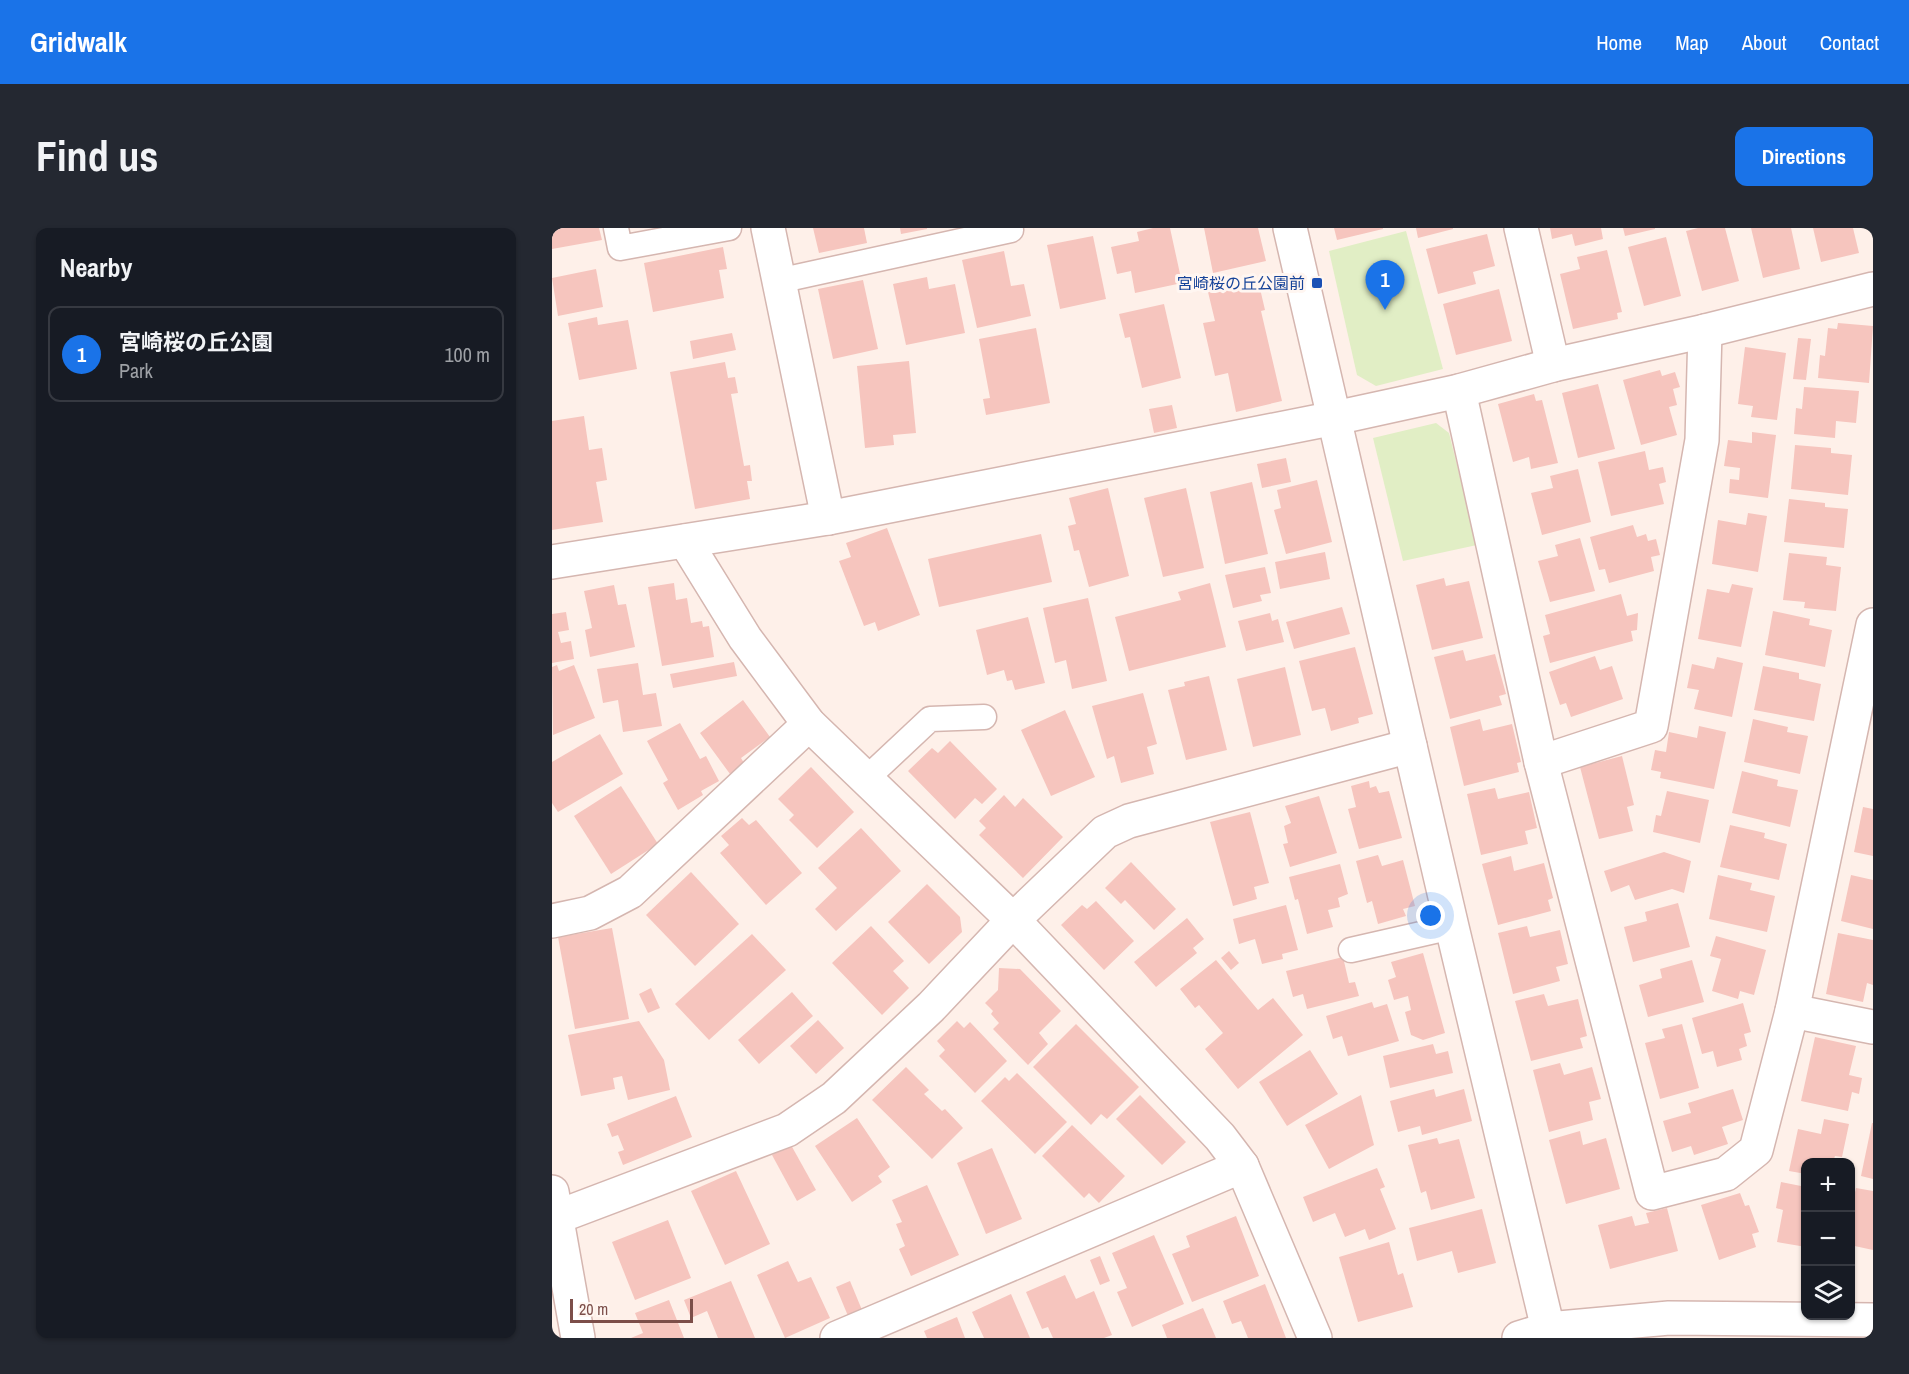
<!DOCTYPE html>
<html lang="en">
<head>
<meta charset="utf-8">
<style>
  body { margin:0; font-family:"Archivo Narrow","Noto Sans JP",sans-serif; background:#242831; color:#f1f3f6 }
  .controls { position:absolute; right:18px; bottom:18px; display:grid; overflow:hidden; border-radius:12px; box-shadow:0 2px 4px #0004 }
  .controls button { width:54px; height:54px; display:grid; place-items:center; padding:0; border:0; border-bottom:2px solid #363941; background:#171b24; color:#f1f3f6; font:30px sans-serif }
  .scale { position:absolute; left:18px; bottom:15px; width:123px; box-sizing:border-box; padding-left:6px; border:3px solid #7c4e49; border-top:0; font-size:16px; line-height:21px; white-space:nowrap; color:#7c4e49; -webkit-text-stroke:4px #fff6f1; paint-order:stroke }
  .you { position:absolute; left:879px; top:688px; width:21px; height:21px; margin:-15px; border:4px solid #fff; border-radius:50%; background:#1a73e8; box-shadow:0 0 0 9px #1a73e833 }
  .badge { display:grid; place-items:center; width:39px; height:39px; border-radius:50%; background:#1a73e8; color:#fff; font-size:20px; font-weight:700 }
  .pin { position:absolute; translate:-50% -50px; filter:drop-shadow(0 2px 3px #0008) }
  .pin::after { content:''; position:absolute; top:32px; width:21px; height:18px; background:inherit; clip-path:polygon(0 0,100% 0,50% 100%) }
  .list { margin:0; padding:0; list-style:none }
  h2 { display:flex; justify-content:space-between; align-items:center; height:78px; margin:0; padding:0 24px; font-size:26px }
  h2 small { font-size:20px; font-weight:400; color:#9ea1a6 }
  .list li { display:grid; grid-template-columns:39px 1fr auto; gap:18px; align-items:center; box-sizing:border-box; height:96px; margin:0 12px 12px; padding:0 12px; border:2px solid #363941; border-radius:12px }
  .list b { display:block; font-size:22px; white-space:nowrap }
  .list p { margin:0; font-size:20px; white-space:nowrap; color:#9ea1a6 }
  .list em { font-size:20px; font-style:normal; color:#9ea1a6 }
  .icon { flex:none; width:33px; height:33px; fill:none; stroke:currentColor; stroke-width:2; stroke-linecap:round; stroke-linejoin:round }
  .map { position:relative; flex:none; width:1321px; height:1110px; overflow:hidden; border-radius:12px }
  header { display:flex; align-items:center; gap:36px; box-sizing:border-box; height:84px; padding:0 30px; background:#1a73e8; color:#fff }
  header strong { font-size:28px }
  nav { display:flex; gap:33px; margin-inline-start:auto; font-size:21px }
  .intro { display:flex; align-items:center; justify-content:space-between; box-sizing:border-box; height:144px; padding:0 36px }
  h1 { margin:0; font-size:42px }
  .button { padding:15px 27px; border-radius:12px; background:#1a73e8; color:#fff; font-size:21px; font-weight:700 }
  main { display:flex; gap:36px; padding:0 36px }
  aside { flex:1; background:#171b24; border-radius:12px; box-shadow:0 2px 4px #0004 }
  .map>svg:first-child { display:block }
  .green { fill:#e1eec5 }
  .building { fill:#f6c5be }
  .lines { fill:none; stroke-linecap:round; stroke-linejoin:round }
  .service-casing { stroke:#d5b6b0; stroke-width:27 }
  .minor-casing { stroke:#d5b6b0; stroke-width:36 }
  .tertiary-casing { stroke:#d5b6b0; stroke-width:36 }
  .service { stroke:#fff; stroke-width:24 }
  .minor { stroke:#fff; stroke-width:33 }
  .tertiary { stroke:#fff; stroke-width:33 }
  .transit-dot { fill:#1a4fb4; stroke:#fff6f1; stroke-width:2 }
  .labels { text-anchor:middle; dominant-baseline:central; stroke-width:6; stroke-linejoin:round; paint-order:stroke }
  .transit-label { font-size:16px; fill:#164399; stroke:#fff6f1; text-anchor:end }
</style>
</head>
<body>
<header>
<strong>Gridwalk</strong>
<nav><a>Home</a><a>Map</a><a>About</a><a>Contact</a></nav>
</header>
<div class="intro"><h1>Find us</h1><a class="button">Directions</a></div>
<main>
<aside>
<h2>Nearby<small></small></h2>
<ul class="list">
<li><span class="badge">1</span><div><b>宮崎桜の丘公園</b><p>Park</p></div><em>100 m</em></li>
</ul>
</aside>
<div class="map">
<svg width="1321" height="1110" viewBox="0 0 1321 1110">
  <rect width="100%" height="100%" fill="#fef0e9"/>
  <g class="green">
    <polygon points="854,3 891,141 824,158 805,147 777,23"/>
    <polygon points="884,195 897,205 925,317 851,333 821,210"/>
  </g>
  <g class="building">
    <polygon points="0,0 47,0 50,12 0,21"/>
    <polygon points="261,0 312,0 315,15 267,25"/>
    <polygon points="348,0 375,0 375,1 349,6"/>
    <polygon points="601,0 618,0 630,55 583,65 579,43 565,46 559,19 587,13 585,4"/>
    <polygon points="652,0 706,0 714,33 661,45"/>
    <polygon points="782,0 831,0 831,1 785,12"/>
    <polygon points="864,0 901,0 901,1 866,10"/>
    <polygon points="998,0 1049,0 1051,11 1023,18 1020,6 1000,11"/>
    <polygon points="1071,0 1103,0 1103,1 1073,8"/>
    <polygon points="1146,0 1173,0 1187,53 1150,63 1134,3"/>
    <polygon points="1199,0 1239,0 1248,41 1211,50"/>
    <polygon points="1261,0 1301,0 1307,25 1269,34"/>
    <polygon points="935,6 943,38 921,44 924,56 886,66 874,21"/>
    <polygon points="541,8 554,71 508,81 495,17"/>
    <polygon points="1114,9 1129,68 1092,78 1076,19"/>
    <polygon points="171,19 175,41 167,42 172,70 101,84 92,35"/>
    <polygon points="1055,22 1070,84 1065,85 1066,91 1021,101 1008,46 1028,41 1025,29"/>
    <polygon points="452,23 459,58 472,56 479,88 425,100 410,32"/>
    <polygon points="44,41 51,79 6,88 0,50"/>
    <polygon points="375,49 377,61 403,56 413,105 354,117 341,56"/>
    <polygon points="311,52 326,121 281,131 266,61"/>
    <polygon points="706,52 713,82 709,83 730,173 684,184 676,145 663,148 651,95 663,93 656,64"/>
    <polygon points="947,61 960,113 904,127 891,76"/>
    <polygon points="612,76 629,150 590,160 578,109 573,110 567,86"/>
    <polygon points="45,89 46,97 76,92 85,141 27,152 16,95"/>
    <polygon points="1286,95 1321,98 1317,155 1266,150 1268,127 1273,128 1276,100 1285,101"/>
    <polygon points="484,100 498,175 434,187 431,171 438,170 427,111"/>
    <polygon points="180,105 184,122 141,131 138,113"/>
    <polygon points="1246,110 1259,111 1254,152 1241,151"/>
    <polygon points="1193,119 1234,125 1225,192 1199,189 1201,178 1186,176"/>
    <polygon points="357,133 364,205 341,207 342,217 313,220 305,138"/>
    <polygon points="173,134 176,150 183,149 186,165 179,166 192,238 198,237 200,253 195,253 198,271 143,281 118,144"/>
    <polygon points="1108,142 1110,148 1123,144 1128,159 1121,161 1125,177 1117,179 1125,207 1089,217 1071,152"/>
    <polygon points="1046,156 1063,221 1026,230 1010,165"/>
    <polygon points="1252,159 1307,163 1304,195 1284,193 1283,210 1242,206 1244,180 1250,181"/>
    <polygon points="982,166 984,173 990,172 1006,235 979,241 977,229 961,234 946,176"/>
    <polygon points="620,177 625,200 602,205 597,181"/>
    <polygon points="32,188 37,222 50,220 55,252 44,254 51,294 0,302 0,193"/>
    <polygon points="1200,204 1224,207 1216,270 1177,265 1178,251 1187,252 1188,240 1172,238 1176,212 1200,215"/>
    <polygon points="1243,217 1279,220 1279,225 1300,227 1296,267 1239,261"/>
    <polygon points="1093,223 1097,242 1111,239 1114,254 1107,256 1112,276 1059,288 1046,234"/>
    <polygon points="734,230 739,254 710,260 705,236"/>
    <polygon points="1026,241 1039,294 990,307 979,265 1001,260 998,248"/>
    <polygon points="765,252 780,314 734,326 722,282 729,280 725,262"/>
    <polygon points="700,254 716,326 673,336 658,264"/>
    <polygon points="556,260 577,348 537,359 527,322 522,323 516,298 524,296 517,270"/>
    <polygon points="634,260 652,340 611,349 592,270"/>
    <polygon points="1237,271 1273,275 1273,279 1296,281 1292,320 1232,314"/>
    <polygon points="1196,285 1215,288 1206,344 1160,336 1166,292 1194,297"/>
    <polygon points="1081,297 1085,309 1094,306 1096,313 1104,311 1108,327 1099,329 1102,343 1057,355 1053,341 1047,342 1038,309"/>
    <polygon points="335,300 368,387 326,403 323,394 312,398 287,333 299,329 294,315"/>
    <polygon points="489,306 500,354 387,379 376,331"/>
    <polygon points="1028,310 1043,363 998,374 986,333 1006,328 1003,317"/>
    <polygon points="773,324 778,351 728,361 723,334"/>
    <polygon points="1237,325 1275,329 1274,337 1289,339 1284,383 1252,380 1253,374 1231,372"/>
    <polygon points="713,339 719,365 708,367 710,373 681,380 673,347"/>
    <polygon points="892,350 894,358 917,353 931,410 880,422 864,357"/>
    <polygon points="122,355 124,372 135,370 139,395 150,393 151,399 157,398 162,429 110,438 96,359"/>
    <polygon points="658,355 674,419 577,443 563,389 629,372 626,364"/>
    <polygon points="1180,356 1201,360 1189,419 1146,411 1155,361 1177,365"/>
    <polygon points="62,357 66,377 74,376 83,419 38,429 33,402 40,400 32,363"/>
    <polygon points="1069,366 1075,388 1086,385 1085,402 1079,403 1081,413 998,435 991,408 998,406 993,387"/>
    <polygon points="536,370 555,453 520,461 514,432 503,435 491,380"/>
    <polygon points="790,379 798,406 742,421 734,394"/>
    <polygon points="1221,383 1258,391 1257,397 1280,402 1273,439 1213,427"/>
    <polygon points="14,384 17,402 6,404 9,415 19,413 22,431 0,435 0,386"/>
    <polygon points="718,385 720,393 726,391 732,414 694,423 686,393"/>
    <polygon points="476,389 493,455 463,462 460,452 455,453 452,442 435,447 424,402"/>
    <polygon points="803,419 821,486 806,490 807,495 779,503 773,480 760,483 747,433"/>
    <polygon points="911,422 914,433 943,426 954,466 947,468 950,477 898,491 882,429"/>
    <polygon points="1043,428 1048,442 1060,438 1071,471 1019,489 1014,475 1008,477 997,444"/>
    <polygon points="1165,429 1191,435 1180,489 1142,481 1147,462 1135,460 1140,436 1162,441"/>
    <polygon points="182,434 185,448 121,460 118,446"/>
    <polygon points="86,435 91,467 104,465 110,498 71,504 66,472 51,475 45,441"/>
    <polygon points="5,437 7,443 22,437 43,490 1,507 0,439"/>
    <polygon points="1211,438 1247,445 1247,451 1269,456 1262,493 1202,482"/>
    <polygon points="733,439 749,507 701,519 685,451"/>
    <polygon points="657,448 675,522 634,532 616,462 633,458 632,454"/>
    <polygon points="591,465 605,516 595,519 602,546 569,555 562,528 555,531 540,478"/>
    <polygon points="191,472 218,509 189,530 192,535 178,546 148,505"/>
    <polygon points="513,482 543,549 499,568 469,502"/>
    <polygon points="928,491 931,503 960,496 969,534 965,535 967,544 912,558 898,499"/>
    <polygon points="1201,491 1236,499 1235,504 1256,508 1248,546 1192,534"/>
    <polygon points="128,495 148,531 154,528 167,553 149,563 151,567 126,582 111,555 116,552 95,513"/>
    <polygon points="1147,498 1174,504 1162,561 1108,550 1109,544 1099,542 1103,522 1114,524 1117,504 1145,510"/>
    <polygon points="48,506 71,546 6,584 0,575 0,534"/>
    <polygon points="398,513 445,561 430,576 423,570 403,591 356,543 380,520 386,525"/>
    <polygon points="1070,528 1082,577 1075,579 1081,603 1047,611 1028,539"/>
    <polygon points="259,539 302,584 265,620 237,592 242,587 226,571"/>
    <polygon points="1190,543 1226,552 1225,558 1246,562 1238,599 1180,585"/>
    <polygon points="817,553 818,560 824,558 827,565 837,563 850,610 807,621 796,581 804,579 799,558"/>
    <polygon points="69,558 106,616 59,646 22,588"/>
    <polygon points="943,560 946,571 977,564 985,600 973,603 976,616 929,627 915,566"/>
    <polygon points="1115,563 1157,572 1148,615 1101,604 1104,587 1109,588"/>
    <polygon points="452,567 463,579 471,570 511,609 471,650 427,607 434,600 427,593"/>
    <polygon points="767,568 785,625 738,639 731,616 736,615 732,598 739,595 733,578"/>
    <polygon points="1311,579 1321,581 1321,628 1302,624"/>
    <polygon points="698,584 717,655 702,659 705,671 681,678 658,594"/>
    <polygon points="190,590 197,597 204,592 250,645 214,677 168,625 177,617 169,608"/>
    <polygon points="1178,597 1213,605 1212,610 1235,616 1227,652 1168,639"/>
    <polygon points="309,600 349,643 284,703 263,681 285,660 266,640"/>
    <polygon points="1112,624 1139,633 1132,665 1120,661 1083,672 1077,657 1059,664 1052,643"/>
    <polygon points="826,627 830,638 851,632 863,678 851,681 854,688 826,696 820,673 815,675 804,633"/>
    <polygon points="959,628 962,643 992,635 1001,670 996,672 999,683 946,697 930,636"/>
    <polygon points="579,634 624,681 602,702 573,672 569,676 553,660"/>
    <polygon points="788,636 796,666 786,670 788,679 776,682 781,699 755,706 746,671 743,672 737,649"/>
    <polygon points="139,644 187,696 143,738 94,687"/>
    <polygon points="1166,647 1200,655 1198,662 1223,668 1215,704 1157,691"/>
    <polygon points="1299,647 1321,652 1321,701 1289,693"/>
    <polygon points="375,656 408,689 410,704 377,736 336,694"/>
    <polygon points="544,673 582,713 552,742 509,697 530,677 535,681"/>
    <polygon points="1126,675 1138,719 1081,734 1072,699 1095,693 1093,684"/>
    <polygon points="734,677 746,722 730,726 731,731 710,736 703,711 687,716 681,691"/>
    <polygon points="635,690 652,711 641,720 645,725 604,759 582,734"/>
    <polygon points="319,698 352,733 341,743 357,760 330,787 280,735"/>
    <polygon points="975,698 978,709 1008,702 1016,736 1004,739 1008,753 961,766 946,705"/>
    <polygon points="60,700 77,791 23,801 6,709"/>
    <polygon points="1286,705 1321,712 1321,757 1315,755 1311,774 1274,766"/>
    <polygon points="200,706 234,742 157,812 123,776"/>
    <polygon points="1164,708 1214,722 1202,767 1188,763 1186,771 1160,763 1169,731 1158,728"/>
    <polygon points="677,723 687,735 679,742 669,730"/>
    <polygon points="871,725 893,805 871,812 859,807 853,784 859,782 856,768 842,772 836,752 844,749 839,734"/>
    <polygon points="791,729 797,755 803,754 807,768 755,781 751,766 741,769 734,743"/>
    <polygon points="664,732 706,782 721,770 751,807 686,861 653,821 671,805 647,777 643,780 628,761"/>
    <polygon points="1140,732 1152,774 1096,789 1087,757 1110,750 1108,741"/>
    <polygon points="447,740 468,741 509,783 487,805 496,816 476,837 441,801 447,795 439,786 441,783 433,775 446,762"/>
    <polygon points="99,760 108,780 96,785 87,766"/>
    <polygon points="240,764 261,788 207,836 186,812"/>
    <polygon points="992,766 996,778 1026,771 1035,808 1028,810 1031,820 979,833 963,773"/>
    <polygon points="820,774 822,780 835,776 847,813 796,828 790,808 781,811 774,788"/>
    <polygon points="1191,775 1199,804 1192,806 1195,818 1187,821 1190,832 1165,839 1161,823 1150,826 1140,790"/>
    <polygon points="266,792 292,820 264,846 238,818"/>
    <polygon points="87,793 112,832 118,862 76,872 70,848 61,850 63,861 29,868 16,807"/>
    <polygon points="405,793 412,800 418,794 455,833 423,865 387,828 393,822 385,813"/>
    <polygon points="524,796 587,859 555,891 549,886 539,897 481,839"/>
    <polygon points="1130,796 1147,860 1108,871 1093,815 1113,810 1110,801"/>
    <polygon points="1263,809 1304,818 1297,847 1310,850 1307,866 1300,864 1296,883 1249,873"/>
    <polygon points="881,816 884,826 896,823 901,845 838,860 831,828"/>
    <polygon points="758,822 786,866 735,898 707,854"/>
    <polygon points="1008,835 1012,847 1040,839 1049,871 1037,874 1041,892 997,904 981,842"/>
    <polygon points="354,839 377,862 372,866 390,883 393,881 411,900 380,931 320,872"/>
    <polygon points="465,845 515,894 483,926 429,873 453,849 457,853"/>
    <polygon points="882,861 884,869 912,861 920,893 870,907 868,898 846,904 838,873"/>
    <polygon points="1181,861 1191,892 1170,899 1176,916 1142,927 1139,918 1120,924 1111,893 1139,885 1136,875"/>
    <polygon points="588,867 634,914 610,937 564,891"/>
    <polygon points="809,867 822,917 777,941 753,897"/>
    <polygon points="124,868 140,909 71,937 66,924 72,922 66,907 60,909 55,896"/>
    <polygon points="305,890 338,939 326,948 330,954 300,974 263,918"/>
    <polygon points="1272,891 1297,896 1290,929 1283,928 1281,934 1254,934 1254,946 1237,943 1246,901 1269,906"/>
    <polygon points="1320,895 1321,895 1321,951 1309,948"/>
    <polygon points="520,897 573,948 547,975 537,965 532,970 490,928"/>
    <polygon points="1028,903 1031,917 1054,910 1068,961 1014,976 997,912"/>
    <polygon points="885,910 887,916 907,911 923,970 879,982 874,963 869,965 856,917"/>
    <polygon points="239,917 264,962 245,973 220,927"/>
    <polygon points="440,920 470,991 434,1006 405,935"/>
    <polygon points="825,940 833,959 828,961 844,1001 817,1012 813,1001 793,1009 783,985 761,994 751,969"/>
    <polygon points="184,943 218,1016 173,1037 139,963"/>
    <polygon points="1229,954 1254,959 1254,1019 1225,1014 1231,982 1224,980"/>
    <polygon points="375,957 407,1027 359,1048 347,1021 353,1018 344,996 350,994 340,972"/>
    <polygon points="1304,960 1321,963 1321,1022 1298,1017 1298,986"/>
    <polygon points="1188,965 1193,978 1197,977 1207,1004 1200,1006 1204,1019 1167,1032 1149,977"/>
    <polygon points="1115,980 1126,1023 1058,1041 1046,997 1080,988 1083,998 1097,995 1094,985"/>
    <polygon points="930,981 944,1035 906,1045 900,1023 865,1033 857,1000"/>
    <polygon points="684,988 707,1048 640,1074 620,1026 638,1019 634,1008"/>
    <polygon points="116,992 139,1050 83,1072 60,1014"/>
    <polygon points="602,1007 632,1076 580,1099 565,1064 575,1060 560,1025"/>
    <polygon points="837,1014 846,1047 851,1045 861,1079 806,1094 787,1029"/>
    <polygon points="548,1028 558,1053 548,1057 538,1032"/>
    <polygon points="236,1033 246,1054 259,1049 278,1090 233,1110 205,1047"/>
    <polygon points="513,1047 524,1071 542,1063 560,1107 552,1110 501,1110 496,1099 490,1101 474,1064"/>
    <polygon points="179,1053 203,1110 166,1110 155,1083 139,1090 132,1072"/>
    <polygon points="298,1053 310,1082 296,1088 284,1059"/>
    <polygon points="713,1056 734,1110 696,1110 689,1093 680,1096 671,1073"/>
    <polygon points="459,1066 478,1110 432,1110 420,1084"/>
    <polygon points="117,1072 132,1110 79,1110 91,1105 83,1085"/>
    <polygon points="651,1080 664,1110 615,1110 610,1097"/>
    <polygon points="405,1089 413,1110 375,1110 372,1103"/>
  </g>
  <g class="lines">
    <defs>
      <g id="service">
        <polyline points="64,0 68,20 177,0"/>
        <polyline points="226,53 459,2"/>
        <polyline points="314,551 378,491 432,489"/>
        <polyline points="799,722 900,699"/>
      </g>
      <g id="minor">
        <polyline points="216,0 276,290"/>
        <polyline points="969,0 1001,137"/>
        <polyline points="907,163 989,534 1100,965 1174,946 1204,922 1240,783 1321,397"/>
        <polyline points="133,313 193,410 257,496 461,692 668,909 690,938 763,1110"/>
        <polyline points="0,334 276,290 783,190 907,163 1001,137 1153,103 1321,61"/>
        <polyline points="989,534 1099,498 1150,212 1153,103"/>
        <polyline points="0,693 38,685 78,664 257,496"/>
        <polyline points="1240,783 1321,799"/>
        <polyline points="5,989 235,902 282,870 379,779 461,692 553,604 577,593 858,518"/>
        <polyline points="285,1110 690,938"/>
      </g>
      <g id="tertiary">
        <polyline points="738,0 900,699 996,1101"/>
        <polyline points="0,964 26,1110"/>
        <polyline points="967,1110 996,1101 1117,1090 1321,1092"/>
      </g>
    </defs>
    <use href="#service" class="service-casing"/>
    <use href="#minor" class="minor-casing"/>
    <use href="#tertiary" class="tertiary-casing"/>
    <use href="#service" class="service"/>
    <use href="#minor" class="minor"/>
    <use href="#tertiary" class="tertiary"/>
  </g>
  <rect class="transit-dot" x="759" y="49" width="12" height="12" rx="3"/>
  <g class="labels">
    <g class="transit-label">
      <text x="753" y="55">宮崎桜の丘公園前</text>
    </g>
  </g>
</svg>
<div class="controls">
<button>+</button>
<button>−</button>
<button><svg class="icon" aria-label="layers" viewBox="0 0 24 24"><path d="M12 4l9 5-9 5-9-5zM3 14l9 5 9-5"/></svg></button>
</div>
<div class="scale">20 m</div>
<div class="you"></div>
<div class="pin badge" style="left:833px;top:82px">1</div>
</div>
</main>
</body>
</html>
